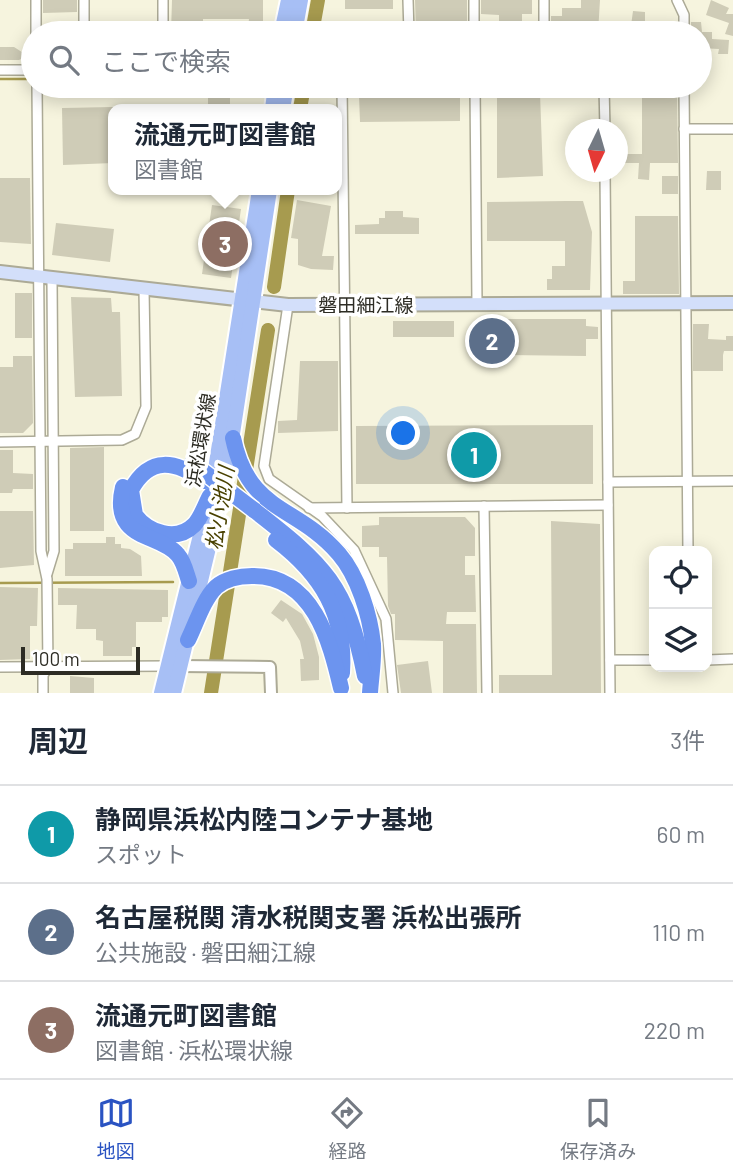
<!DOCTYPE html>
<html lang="ja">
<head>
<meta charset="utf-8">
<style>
  body { margin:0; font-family:Barlow,"Noto Sans JP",sans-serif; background:#f6f6f7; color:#1f2937 }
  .controls { position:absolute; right:21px; bottom:21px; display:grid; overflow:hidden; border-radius:14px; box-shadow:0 4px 18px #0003 }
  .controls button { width:63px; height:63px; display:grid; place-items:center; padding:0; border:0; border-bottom:2px solid #e0e1e3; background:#fff; color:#1f2937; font:35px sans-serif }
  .compass { position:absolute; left:565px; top:119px; width:63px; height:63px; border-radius:50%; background:#fff; box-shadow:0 4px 18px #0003; rotate:185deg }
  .scale { position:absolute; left:21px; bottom:18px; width:119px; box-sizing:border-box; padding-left:7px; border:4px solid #2d2c24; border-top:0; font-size:19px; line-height:24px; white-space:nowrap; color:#2d2c24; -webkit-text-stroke:5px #fff; paint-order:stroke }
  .you { position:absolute; left:404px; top:434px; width:24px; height:24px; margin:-18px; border:5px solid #fff; border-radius:50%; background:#1a73e8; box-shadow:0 0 0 10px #1a73e833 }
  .badge { display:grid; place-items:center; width:46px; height:46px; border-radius:50%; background:#2a53c2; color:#fff; font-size:23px; font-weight:700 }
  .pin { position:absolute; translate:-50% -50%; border:4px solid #fff; box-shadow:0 2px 7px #0006 }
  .popup { position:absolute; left:108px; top:104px; width:234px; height:91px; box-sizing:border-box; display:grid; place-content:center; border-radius:14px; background:#fff; filter:drop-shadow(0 2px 5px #0005); font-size:23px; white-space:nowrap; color:#747a83 }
  .popup b { font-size:26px; color:#1f2937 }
  .popup::after { content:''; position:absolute; left:50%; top:100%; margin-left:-14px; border:14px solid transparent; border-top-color:#fff }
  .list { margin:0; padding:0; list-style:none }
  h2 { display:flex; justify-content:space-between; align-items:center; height:91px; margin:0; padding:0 28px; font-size:30px }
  h2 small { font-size:23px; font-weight:400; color:#747a83 }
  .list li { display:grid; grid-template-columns:46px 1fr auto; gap:21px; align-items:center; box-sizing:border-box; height:98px; padding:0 28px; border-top:2px solid #e0e1e3 }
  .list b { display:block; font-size:26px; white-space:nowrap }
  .list p { margin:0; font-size:23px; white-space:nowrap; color:#747a83 }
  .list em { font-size:23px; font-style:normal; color:#747a83 }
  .icon { flex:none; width:38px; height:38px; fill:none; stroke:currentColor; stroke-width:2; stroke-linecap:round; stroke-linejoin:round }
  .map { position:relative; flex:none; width:733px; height:693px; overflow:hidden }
  .search { position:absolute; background:#fff; box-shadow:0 4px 18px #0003; left:21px; right:21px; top:21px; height:77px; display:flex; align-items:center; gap:18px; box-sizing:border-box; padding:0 24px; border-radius:38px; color:#747a83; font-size:26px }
  .sheet { height:385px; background:#fff }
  nav { display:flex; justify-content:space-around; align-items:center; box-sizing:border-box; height:98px; border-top:2px solid #e0e1e3; background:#fff; font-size:19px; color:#747a83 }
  nav a { display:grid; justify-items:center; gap:4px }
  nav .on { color:#2a53c2 }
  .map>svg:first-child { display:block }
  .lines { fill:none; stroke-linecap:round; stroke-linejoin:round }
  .stream { stroke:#a79b4f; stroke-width:2.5 }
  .river { stroke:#a79b4f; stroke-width:14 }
  .building { fill:#cfccb7 }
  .minor-casing { stroke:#acaa96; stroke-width:12 }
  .tertiary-casing { stroke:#acaa96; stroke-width:14 }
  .secondary-casing { stroke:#acaa96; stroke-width:16 }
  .primary-casing { stroke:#fff; stroke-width:18 }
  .motorway-casing { stroke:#fff; stroke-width:19 }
  .minor { stroke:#fff; stroke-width:9 }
  .tertiary { stroke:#fff; stroke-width:10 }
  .secondary { stroke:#d3dffa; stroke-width:12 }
  .primary { stroke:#a7bff5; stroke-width:14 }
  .motorway { stroke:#6c94ef; stroke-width:16 }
  .motorway-bridge-casing { stroke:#fff; stroke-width:19; stroke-linecap:butt }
  .motorway-bridge { stroke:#6c94ef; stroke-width:16 }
  .labels { text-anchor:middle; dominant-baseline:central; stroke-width:7; stroke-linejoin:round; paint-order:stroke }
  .street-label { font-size:19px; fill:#2d2c24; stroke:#fff }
  .water-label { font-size:21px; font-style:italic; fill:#494101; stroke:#fff }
</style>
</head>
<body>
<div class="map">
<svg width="733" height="693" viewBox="0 0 733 693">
  <rect width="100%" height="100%" fill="#f6f4de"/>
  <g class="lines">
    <g class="stream">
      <polyline points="0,79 33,79"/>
      <polyline points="0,583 173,582"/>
    </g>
    <g class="river">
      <polyline points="312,33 318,0"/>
      <polyline points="300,109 304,86"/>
      <polyline points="274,287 288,190"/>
      <polyline points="211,693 268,330"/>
    </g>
  </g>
  <g class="building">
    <polygon points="43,0 77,0 77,12 43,13"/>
    <polygon points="172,0 263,0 263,33 247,33 249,19 203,19 203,33 171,33"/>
    <rect x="345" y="0" width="48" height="9"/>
    <polygon points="415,0 467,0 467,33 416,33"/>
    <polygon points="481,0 532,0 532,14 522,14 522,33 499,33 499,15 481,14"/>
    <polygon points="581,0 600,0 598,33 561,33 562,22 551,23 551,16 562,16 562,8 581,8"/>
    <polygon points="711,0 729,8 726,14 733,14 733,36 725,34 729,23 706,15"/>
    <polygon points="633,11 645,12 645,33 630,33"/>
    <polygon points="691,22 701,22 702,32 712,32 712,39 729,40 728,54 718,54 719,49 700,48 700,33 691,33"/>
    <polygon points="342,25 373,25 377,26 377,33 342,33"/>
    <polygon points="0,47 14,47 28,56 19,60 0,60"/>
    <polygon points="370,86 396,86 396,96 460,95 460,121 360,122 359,96 370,96"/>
    <polygon points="497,86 558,86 559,93 540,93 543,176 497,178"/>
    <polygon points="642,86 677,86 678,163 650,163 649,180 638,179 639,163 619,163 619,154 642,154"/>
    <rect x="208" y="89" width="22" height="20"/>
    <polygon points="113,107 113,163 63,165 62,108"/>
    <polygon points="707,171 721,171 721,190 706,190"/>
    <rect x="662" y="176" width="16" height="18"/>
    <polygon points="0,178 30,178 31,244 0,242"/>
    <polygon points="297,200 331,206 322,256 334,256 333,270 311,269 298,265 298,239 291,238"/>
    <polygon points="567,201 583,201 592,232 590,290 547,290 547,279 552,279 552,266 565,266 565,241 487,241 487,202"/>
    <polygon points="212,205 241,209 231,278 202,274"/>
    <polygon points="385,211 403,211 403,217 419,218 419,234 355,234 355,225 379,224 379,218 385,218"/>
    <polygon points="635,216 678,216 679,294 623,294 623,281 635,281"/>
    <polygon points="56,223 114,229 110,262 52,255"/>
    <rect x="15" y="293" width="17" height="45"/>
    <polygon points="71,297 111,298 112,312 120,312 122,396 75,397"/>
    <polygon points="508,319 586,319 586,326 598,327 598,339 586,339 586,356 508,355 508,348 479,349 479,327 508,328"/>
    <rect x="393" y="321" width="61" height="16"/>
    <polygon points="693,324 709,324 708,339 726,340 726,336 733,336 733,351 724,351 723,355 723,371 693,371"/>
    <polygon points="13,356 32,356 33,423 23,433 0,433 0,367 13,367"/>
    <polygon points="300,361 338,361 338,431 278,433 278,421 297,420"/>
    <polygon points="593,425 593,484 356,484 356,426"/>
    <polygon points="104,447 104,531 70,531 70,448"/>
    <polygon points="0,450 13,450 13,473 33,474 33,489 13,489 12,493 0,493"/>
    <polygon points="0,511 33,511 34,565 0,568"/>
    <polygon points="379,517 465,517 475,528 475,556 465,556 465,575 475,575 476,612 447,612 446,624 476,624 477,693 443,693 443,641 395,640 395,614 391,614 388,606 387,557 379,557 379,547 362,547 362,526 379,525"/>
    <polygon points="551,521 600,524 601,693 499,693 499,675 552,675"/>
    <polygon points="106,537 115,537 115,544 121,544 121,548 130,549 141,556 142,576 65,576 65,549 73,549 73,543 106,543"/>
    <polygon points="0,587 38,588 37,626 30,626 30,659 0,660"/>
    <polygon points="58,588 168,590 168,617 162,617 162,622 136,622 136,647 132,647 132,656 103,656 103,641 96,640 96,629 76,629 77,605 58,605"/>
    <polygon points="281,600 302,614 313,634 319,657 319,680 301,681 300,659 304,659 300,641 286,618 283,622 271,613"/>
    <polygon points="428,661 432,693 401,693 397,665"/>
    <polygon points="70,676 94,678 94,693 70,693"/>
  </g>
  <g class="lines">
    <defs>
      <g id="minor">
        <polyline points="36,0 36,33"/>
        <polyline points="84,0 84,33"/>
        <polyline points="408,0 409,33"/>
        <polyline points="474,0 474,33"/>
        <polyline points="544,0 544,33"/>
        <polyline points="677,0 684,15 684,33"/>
        <polyline points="163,33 163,0"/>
        <polyline points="0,70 33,70"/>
        <polyline points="37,86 41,551 47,579 48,667 43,675 43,693"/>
        <polyline points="342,86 347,508"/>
        <polyline points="475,86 477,304"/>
        <polyline points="604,86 605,130"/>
        <polyline points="684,86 688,551"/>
        <polyline points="684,129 733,129"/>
        <polyline points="605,172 610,693"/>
        <polyline points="288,305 264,466 269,479 322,516 354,550 386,619 393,693"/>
        <polyline points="0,442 122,440 135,434 146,407 144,290"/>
        <polyline points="608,482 733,481"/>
        <polyline points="484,506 487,693"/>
        <polyline points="309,508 608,505"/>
        <polyline points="47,574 54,551 52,280"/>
        <polyline points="610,660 654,660"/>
        <polyline points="707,660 733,659"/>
        <polyline points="0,667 168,666"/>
      </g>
      <polyline id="tertiary" points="180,666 270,667 271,693"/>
      <polyline id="secondary" points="0,272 288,305 733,303"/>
      <g id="primary">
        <polyline points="281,33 288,0"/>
        <polyline points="295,33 301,0"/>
        <polyline points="272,109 275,86"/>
        <polyline points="283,109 287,86"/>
        <polyline points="212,488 259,190"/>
        <polyline points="161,693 206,511"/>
        <polyline points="174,693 227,473 270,190"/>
      </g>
      <g id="motorway">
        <path d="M233,438c16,76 63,66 106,116 19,22 31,61 34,90 1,16 -2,33 -3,49"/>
        <path d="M204,481c-28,-20 -54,-26 -73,9l4,25c13,17 41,28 59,10 7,-7 11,-20 16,-29"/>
        <path d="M123,487c-13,55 37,45 55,68 6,7 8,17 11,26"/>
        <path d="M254,510c71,55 93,75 111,166"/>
        <path d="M276,540c46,35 70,75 66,133"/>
        <path d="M188,640c8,-16 15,-40 28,-53 9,-8 24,-11 36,-11 61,-1 78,65 89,112"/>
      </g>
    </defs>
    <use href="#minor" class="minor-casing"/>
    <use href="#tertiary" class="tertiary-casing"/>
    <use href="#secondary" class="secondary-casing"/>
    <use href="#primary" class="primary-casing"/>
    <use href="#motorway" class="motorway-casing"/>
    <use href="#minor" class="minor"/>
    <use href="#tertiary" class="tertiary"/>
    <use href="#secondary" class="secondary"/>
    <use href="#primary" class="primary"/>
    <use href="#motorway" class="motorway"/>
    <defs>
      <polyline id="motorway-bridge" points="192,463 254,510"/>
    </defs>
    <use href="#motorway-bridge" class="motorway-bridge-casing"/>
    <use href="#motorway-bridge" class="motorway-bridge"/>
  </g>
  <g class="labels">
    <g class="street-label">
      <text x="366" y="304">磐田細江線</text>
      <text transform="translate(200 440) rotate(-80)">浜松環状線</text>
    </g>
    <g class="water-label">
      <text transform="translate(219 508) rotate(-81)">松小池川</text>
    </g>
  </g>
</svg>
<div class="controls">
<button><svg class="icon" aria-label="locate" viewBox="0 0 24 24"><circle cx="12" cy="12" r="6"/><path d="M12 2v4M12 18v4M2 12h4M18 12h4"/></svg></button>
<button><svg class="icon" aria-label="layers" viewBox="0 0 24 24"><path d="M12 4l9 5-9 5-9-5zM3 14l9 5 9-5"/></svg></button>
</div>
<svg class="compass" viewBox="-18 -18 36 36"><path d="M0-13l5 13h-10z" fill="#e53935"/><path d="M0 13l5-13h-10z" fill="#747a83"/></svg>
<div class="scale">100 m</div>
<div class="you"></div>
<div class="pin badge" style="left:474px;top:455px;background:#0f9aa8">1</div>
<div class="pin badge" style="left:492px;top:341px;background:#5c6f8a">2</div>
<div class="pin badge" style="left:225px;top:244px;background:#8d6e63">3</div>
<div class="popup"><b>流通元町図書館</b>図書館</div>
<div class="search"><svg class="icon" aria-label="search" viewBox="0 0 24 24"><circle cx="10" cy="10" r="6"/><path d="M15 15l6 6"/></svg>ここで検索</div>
</div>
<section class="sheet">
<h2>周辺<small>3件</small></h2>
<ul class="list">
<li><span class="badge" style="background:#0f9aa8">1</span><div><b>静岡県浜松内陸コンテナ基地</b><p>スポット</p></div><em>60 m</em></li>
<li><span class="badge" style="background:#5c6f8a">2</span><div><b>名古屋税関 清水税関支署 浜松出張所</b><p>公共施設 · 磐田細江線</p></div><em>110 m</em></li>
<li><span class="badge" style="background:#8d6e63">3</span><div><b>流通元町図書館</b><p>図書館 · 浜松環状線</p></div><em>220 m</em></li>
</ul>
</section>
<nav>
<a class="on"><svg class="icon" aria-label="map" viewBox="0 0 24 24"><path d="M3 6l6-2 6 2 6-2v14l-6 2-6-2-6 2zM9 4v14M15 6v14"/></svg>地図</a>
<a><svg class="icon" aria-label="directions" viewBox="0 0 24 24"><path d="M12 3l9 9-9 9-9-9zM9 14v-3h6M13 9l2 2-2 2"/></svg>経路</a>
<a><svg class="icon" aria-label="saved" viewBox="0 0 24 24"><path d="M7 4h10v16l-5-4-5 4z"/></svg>保存済み</a>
</nav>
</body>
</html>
